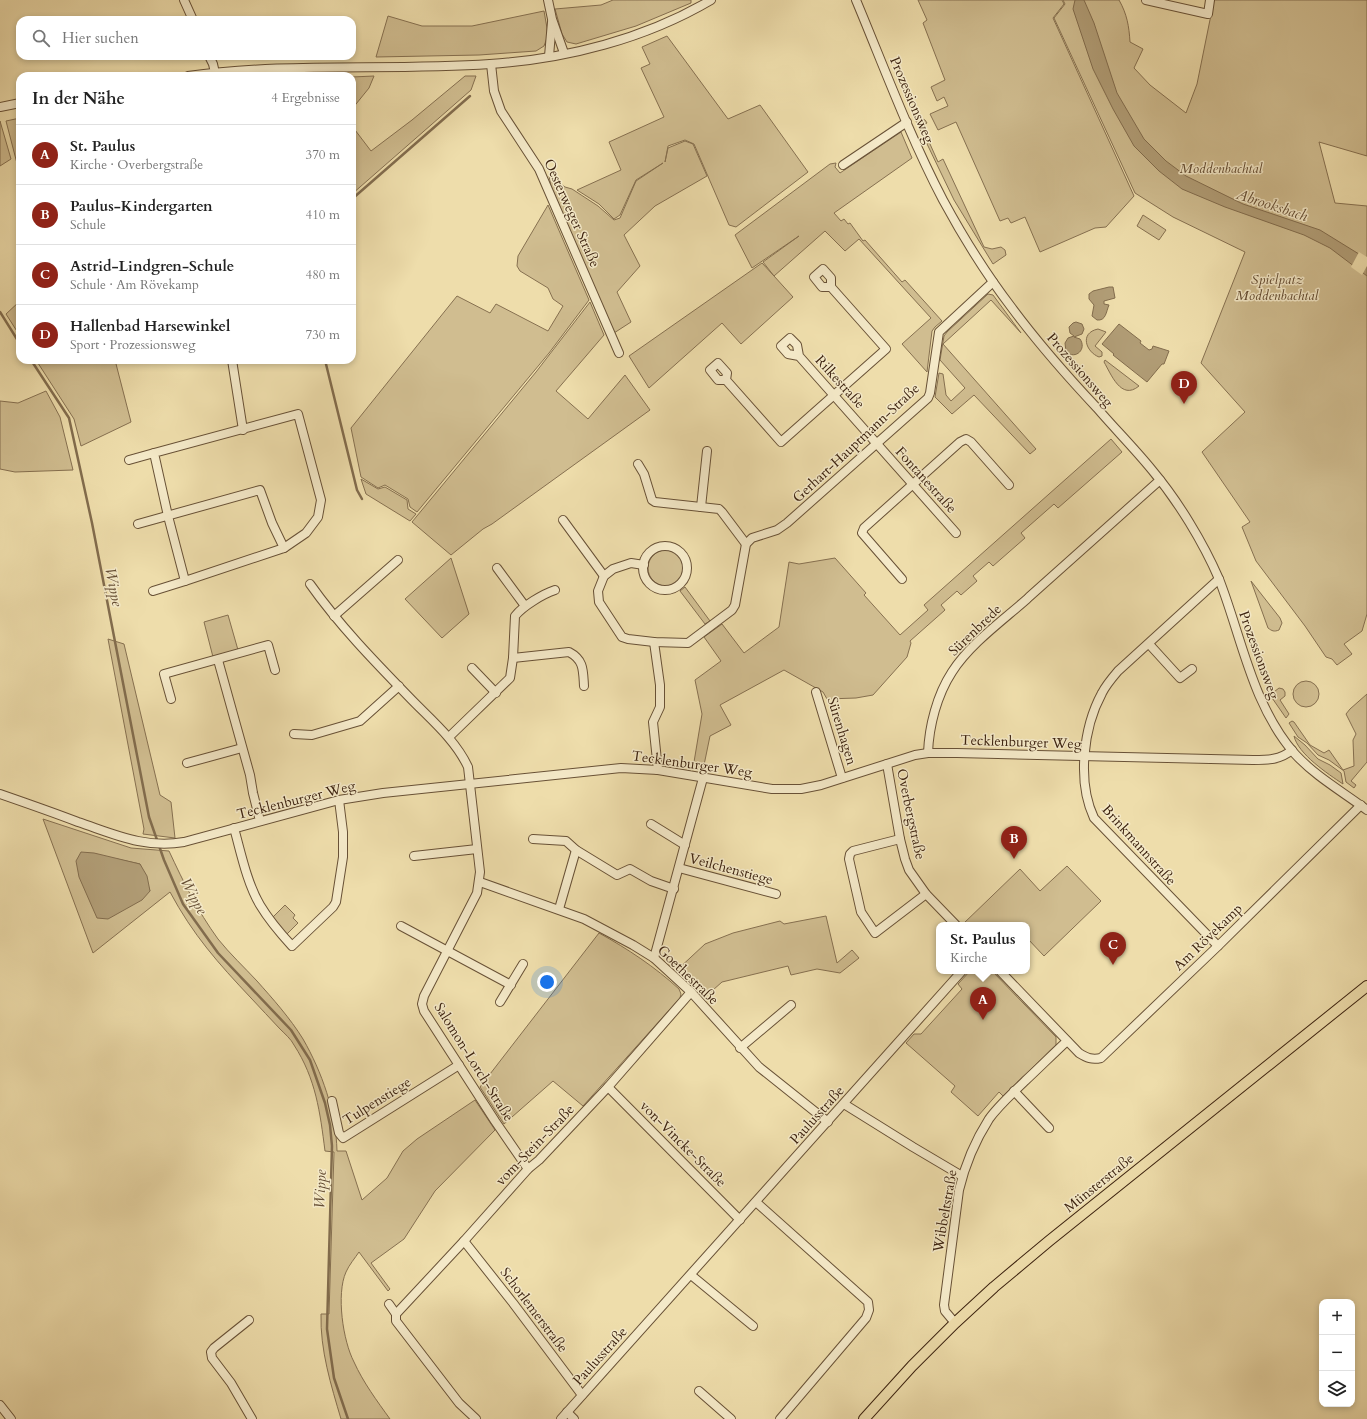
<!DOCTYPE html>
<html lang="de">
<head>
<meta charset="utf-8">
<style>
  body { margin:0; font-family:Cardo,serif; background:#f6f6f6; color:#222 }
  .controls { position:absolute; right:12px; bottom:12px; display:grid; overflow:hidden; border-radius:8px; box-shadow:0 2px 6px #0003 }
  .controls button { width:36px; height:36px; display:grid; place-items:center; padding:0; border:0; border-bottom:1px solid #e0e0e0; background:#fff; color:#222; font:20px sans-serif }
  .you { position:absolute; left:547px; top:982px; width:14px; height:14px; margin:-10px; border:3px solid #fff; border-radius:50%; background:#1a73e8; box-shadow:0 0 0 6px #1a73e833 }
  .badge { display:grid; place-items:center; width:26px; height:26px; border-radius:50%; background:#8f2418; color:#fff; font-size:13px; font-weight:700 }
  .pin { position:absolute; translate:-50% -33px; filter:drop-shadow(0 1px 2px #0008) }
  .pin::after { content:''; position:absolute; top:21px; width:14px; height:12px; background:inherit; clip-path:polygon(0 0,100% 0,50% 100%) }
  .popup { position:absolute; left:936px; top:922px; width:94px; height:52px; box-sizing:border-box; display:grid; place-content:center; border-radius:8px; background:#fff; filter:drop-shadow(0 1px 3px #0005); font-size:13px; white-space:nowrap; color:#767676 }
  .popup b { font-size:15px; color:#222 }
  .popup::after { content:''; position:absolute; left:50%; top:100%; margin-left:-8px; border:8px solid transparent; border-top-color:#fff }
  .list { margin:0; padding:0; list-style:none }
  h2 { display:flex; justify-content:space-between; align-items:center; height:52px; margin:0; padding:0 16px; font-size:17px }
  h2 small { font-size:13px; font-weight:400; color:#767676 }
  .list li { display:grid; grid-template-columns:26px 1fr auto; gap:12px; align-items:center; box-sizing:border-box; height:60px; padding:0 16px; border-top:1px solid #e0e0e0 }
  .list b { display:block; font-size:15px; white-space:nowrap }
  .list p { margin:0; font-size:13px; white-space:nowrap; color:#767676 }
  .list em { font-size:13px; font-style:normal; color:#767676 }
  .icon { flex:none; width:22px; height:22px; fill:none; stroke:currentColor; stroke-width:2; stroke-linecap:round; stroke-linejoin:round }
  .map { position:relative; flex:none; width:1367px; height:1419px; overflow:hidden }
  .search { position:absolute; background:#fff; box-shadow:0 2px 6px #0003; left:16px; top:16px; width:340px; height:44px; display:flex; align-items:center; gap:10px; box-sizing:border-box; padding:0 14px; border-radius:12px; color:#767676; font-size:15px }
  .panel { position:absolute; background:#fff; box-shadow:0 2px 6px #0003; left:16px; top:72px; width:340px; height:292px; border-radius:12px }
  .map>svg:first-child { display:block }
  .green { fill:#d0bd90; stroke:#867050; fill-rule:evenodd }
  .water { fill:#b19d76; stroke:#826c4d }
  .pier { fill:#eeddab }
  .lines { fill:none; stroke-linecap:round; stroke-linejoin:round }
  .stream { stroke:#826c4d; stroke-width:2.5 }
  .minor-casing { stroke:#685136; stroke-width:10 }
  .major-casing { stroke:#3c220f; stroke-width:12 }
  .minor { stroke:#f4e9c8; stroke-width:8 }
  .major { stroke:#eeddab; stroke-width:10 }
  .labels { text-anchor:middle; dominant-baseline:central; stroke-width:3; stroke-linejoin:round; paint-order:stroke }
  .street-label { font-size:14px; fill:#3c220f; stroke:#f4e9c8 }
  .park-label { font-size:14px; font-style:italic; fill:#61492f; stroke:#f4e9c8 }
  .water-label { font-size:15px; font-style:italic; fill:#654d33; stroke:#f4e9c8 }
</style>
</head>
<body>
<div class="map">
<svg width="1367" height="1419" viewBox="0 0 1367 1419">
  <rect width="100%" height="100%" fill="#eeddab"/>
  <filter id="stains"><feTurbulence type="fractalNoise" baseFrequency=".005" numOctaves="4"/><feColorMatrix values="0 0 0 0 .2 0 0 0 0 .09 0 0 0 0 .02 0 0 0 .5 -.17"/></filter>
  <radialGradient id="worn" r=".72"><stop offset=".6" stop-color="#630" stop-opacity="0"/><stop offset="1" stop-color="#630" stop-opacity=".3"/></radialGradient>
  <g class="green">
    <polygon points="613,0 691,0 691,3 636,26 576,44 567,42 562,34 555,9 601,5"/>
    <polygon points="918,0 1062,0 1064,4 1053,18 1134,196 1106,227 1095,228 1040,252 1025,217 1011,223 1008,218 1000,221 956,122 938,130 930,114 948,106 944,97 937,101 931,87 945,80 923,23 927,20"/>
    <path d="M1063,0h56c8,14 10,26 11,42l13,7 -9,19 16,17 36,28 11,-29 17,-84h153v156l-48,-14 16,61 32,3v408l-5,17 -18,13 8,10 -15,11 -5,-6 -6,-2 -21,-31 -49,-65 -14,-34 8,-5 -48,-70 43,-40 -44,-49 44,-111 -72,-35 -38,-24 -81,-175 11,-14z"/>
    <polygon points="544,11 547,28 547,38 544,46 536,51 479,55 376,57 388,16 422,26 472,26"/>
    <polygon points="667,36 728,119 760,105 808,172 736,227 729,225 694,144 685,140 668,146 665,162 668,148 685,141 693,144 707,176 655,206 624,235 640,266 617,292 631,322 614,333 551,186 549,176 565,187 572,189 598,206 614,220 620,218 636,181 663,163 636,180 620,215 614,219 599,204 577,190 621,170 609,142 664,117 641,68 650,64 642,47"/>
    <polygon points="374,76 369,88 352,109 352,77"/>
    <polygon points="465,76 476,76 471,90 352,194 352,126 371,151 412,120"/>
    <polygon points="20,118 20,175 6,121"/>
    <polygon points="920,118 925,120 927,123 922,126 938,162 943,159 984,247 992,249 1001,247 1005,250 1006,255 993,264 954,200 916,121"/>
    <polygon points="0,121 11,159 0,166"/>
    <polygon points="901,132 912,158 834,213 841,221 844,219 848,224 850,223 863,241 865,240 902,282 905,280 942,321 935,327 932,331 927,372 902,344 931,318 859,239 845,251 825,231 774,276 793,297 741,344 722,323 649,388 629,356 762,263 774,276 763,262 799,236 752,268 735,235 830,164 836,163 835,167 840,173"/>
    <polygon points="548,205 589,300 549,353 417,512 410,507 408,499 385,485 378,488 361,477 351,428 457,296 490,313 496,304 548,331 563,306 553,299 548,288 520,271 517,266 518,256"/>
    <polygon points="1143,215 1166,230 1159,240 1137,226"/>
    <polygon points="988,294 993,295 1021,333 991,300 943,344 1036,449 1030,454 974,395 952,414 935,397 939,373 943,374 946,395 951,401 965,388 940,360 944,336 947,332"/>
    <polygon points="20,301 20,336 6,314"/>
    <polygon points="590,302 604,335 556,391 588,419 625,375 650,410 492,524 483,529 451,555 412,522 536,372"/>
    <path d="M1098,329l8,3 -11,14 7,6v4l-3,1c-13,-5 -20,-24 -1,-28z"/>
    <polygon points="36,360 115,360 131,422 81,446 74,419"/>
    <path d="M1105,360l34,26c-18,15 -28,-12 -35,-24z"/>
    <polygon points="46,391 60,417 73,470 15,472 0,469 0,401 18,403"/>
    <polygon points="1111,439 1122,452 1058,508 1054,504 1021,533 1025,538 993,566 989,562 973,576 977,581 961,595 957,591 941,605 945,610 910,641 911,643 907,657 873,695 856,698 827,699 823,692 784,670 720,705 731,725 710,736 703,770 693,768 702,714 695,680 721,661 704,637 722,624 744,653 779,627 789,562 799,564 835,558 866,593 864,595 900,635 928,610 924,605"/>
    <polygon points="361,479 378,489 385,487 407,500 408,509 416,514 410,521 366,494"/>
    <circle cx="666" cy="568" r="18"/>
    <polygon points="451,558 469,614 442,638 405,599"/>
    <path d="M1251,581l29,37 2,5 -3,7c-5,2 -7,1 -11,-2z"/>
    <polygon points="685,587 710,621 705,624 680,591"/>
    <polygon points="228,615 238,650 213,657 204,622"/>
    <polygon points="108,639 124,644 160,795 171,802 175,838 143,834 144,829"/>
    <circle cx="1306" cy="694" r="13"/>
    <polygon points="1279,688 1283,689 1285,692 1285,696 1280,700 1289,714 1286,718 1270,695"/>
    <polygon points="1367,694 1367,762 1351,781 1356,785 1354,788 1346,782 1344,771 1329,760 1318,755 1307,743 1298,737 1289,723 1292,721 1294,722 1310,745 1324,753 1329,750 1343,770 1354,766 1353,740 1356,734 1346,714 1350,709"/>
    <path d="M1294,736l11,9 13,14 12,6 11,8 2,11c-15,-10 -45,-30 -49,-48z"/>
    <path d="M43,819l88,29 38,3c15,32 28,59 49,88 12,15 26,28 39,42 16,18 33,37 46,58 19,33 33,73 34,112h9l16,49 25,-22 16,-27 14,-12 58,-39 20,30 -60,61 -31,48 -33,24 19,26 -2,2 -29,-39c-4,6 -10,13 -13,20 -10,22 -3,69 8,90 9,20 23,39 36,57h-49c-10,-34 -21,-69 -20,-105h8l5,-162 -9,-1c-5,-39 -9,-72 -31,-106 -3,-6 -9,-11 -14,-16 -10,-10 -19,-21 -29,-31 -33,-35 -58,-63 -81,-106l-77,61zM117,859l23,5 10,27z"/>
    <polygon points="1067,866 1101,901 1044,956 1027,938 1027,925 963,924 1020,869 1040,891"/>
    <polygon points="285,905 295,915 293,918 298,923 286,935 272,918"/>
    <polygon points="826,916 837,963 852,950 859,958 840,973 817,969 791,975 788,966 722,982 704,998 676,971 705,944 733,933 780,921 784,924"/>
    <path d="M599,933c29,16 56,34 80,56l2,5 -1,4 -97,108 -30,-25 -49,43 -24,-37z"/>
    <polygon points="970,971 992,971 1056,1037 1056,1045 1003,1096 999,1092 978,1116 951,1092 955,1086 906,1043 914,1034 921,1034 962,989 958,984"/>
  </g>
  <g class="water">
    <polygon points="1075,0 1084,0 1094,23 1117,93 1144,139 1166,161 1186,176 1243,204 1320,230 1367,259 1367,276 1330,248 1304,235 1225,207 1182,189 1159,171 1134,146 1113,109 1093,69 1073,9"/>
    <path d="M1109,287h4l2,11 -11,3v3l5,1c-3,7 -3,16 -12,15l-5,-4 2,-11 -5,-6v-5l4,-3z"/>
    <path d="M1076,322l6,2 2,5 -2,5 -8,3 6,2c7,10 -4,21 -14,13l-1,-9 3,-5 6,-2 -4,-3 -1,-6 4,-4z"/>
    <polygon points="1119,324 1141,341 1140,343 1149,350 1152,349 1153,346 1169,351 1164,364 1162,364 1147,382 1113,355 1114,354 1102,344"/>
    <polygon points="81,852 94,853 140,864 147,876 150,891 142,900 108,919 97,918 79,877 76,861"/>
  </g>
  <polygon class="pier" points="1359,252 1367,257 1367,266 1362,275 1351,267"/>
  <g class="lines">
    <g class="stream">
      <polyline points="352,199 470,96"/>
      <polyline points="0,312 20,344"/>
      <polyline points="31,360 69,418 92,523 149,817 164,860 183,904 218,953 291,1030 310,1060 325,1103 330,1125 332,1146 327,1329 334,1378 348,1419"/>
      <polyline points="325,360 357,490 362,499"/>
    </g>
    <defs>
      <g id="minor">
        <polyline points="184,0 193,20"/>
        <polyline points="548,0 552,19 564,53"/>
        <path d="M856,0c28,67 53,135 87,200 20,37 43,74 69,108 26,35 55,68 85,100 18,21 38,41 55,62 26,31 51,72 67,109 23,59 33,126 76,175 20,22 48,38 72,56"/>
        <polyline points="1146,0 1208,14 1210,0"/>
        <polyline points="209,56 213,64 215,73"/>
        <polyline points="549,56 552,22"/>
        <polyline points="491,64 494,91 501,111 539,169 619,353"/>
        <path d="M188,76c100,-14 201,-5 302,-12 76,-5 155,-25 221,-64"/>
        <polyline points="0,107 20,103"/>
        <polyline points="843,165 907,122"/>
        <polyline points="799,356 797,345 790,338 781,346 788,354 799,356 956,533"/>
        <polyline points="232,360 243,430"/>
        <polyline points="726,380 727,373 718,363 710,370 718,380 726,380 781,442 886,349 831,287 822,287 814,277 823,269 831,278 831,287"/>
        <polygon points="298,414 321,500 318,517 306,533 284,548 185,581 168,516 154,453"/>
        <polyline points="129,460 154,453"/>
        <polyline points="638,464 644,474 652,500 655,502 719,509 722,512 746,544"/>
        <polyline points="701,507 707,451"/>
        <polyline points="563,520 604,576"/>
        <polyline points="138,524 260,490 272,523 284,548"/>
        <circle cx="665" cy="568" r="22"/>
        <polyline points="644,565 631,563 613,569 604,576 598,591 599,602 622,637 628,639 654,642 688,643 732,610 735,605 746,544 752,538 777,530 787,523 928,398 930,393 939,332 993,282"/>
        <polyline points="497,568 525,606"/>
        <polyline points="902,579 862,533 864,528 960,442 966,439 971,442 1009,485"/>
        <path d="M310,584c29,41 64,77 99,113 21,22 46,42 59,70l12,105 -3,21 -53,103 -2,8 2,7 71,110 33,48"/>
        <polyline points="153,591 185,581"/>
        <polyline points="1029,597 1160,480"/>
        <polyline points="334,616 398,560"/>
        <polyline points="654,642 660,685 660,707 653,722 658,770"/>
        <polyline points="1149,644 1180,678 1192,669"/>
        <path d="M513,658l56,-6c15,8 14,18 15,34"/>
        <polyline points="218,660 250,775 253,793 260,821"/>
        <polyline points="472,668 496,693"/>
        <polyline points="816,692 842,778"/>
        <polyline points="171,699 164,674 268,645 275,670"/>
        <polyline points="294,734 312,735 360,721 399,686"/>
        <path d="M449,737l61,-59 3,-20 2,-42c8,-10 28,-22 40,-26"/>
        <path d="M928,753c1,-27 9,-58 24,-81 18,-28 50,-51 75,-73"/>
        <polyline points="187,763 242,748"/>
        <polyline points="887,764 900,839 905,859 909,870 926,894 956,925"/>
        <path d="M0,794c26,9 52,18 78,28 36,12 67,27 106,20l155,-42 44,-7 238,-25 37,2 114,19h29l20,-4 94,-30 13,-2h29l296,7c15,0 27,0 39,-10"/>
        <polyline points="651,824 685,845"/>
        <path d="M234,828c7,25 13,55 26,77 9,15 20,28 32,41l41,-39 3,-5 7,-45v-25l-4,-32"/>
        <polyline points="533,839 566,841 576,850 617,875 630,869 651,881 674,889"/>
        <polyline points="900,839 853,851 850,854 849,859 861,912 875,933 926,894"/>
        <polyline points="414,856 477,849"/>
        <polyline points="679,868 776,894"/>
        <polyline points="480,882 584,919 633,945 654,958 691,992 759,1067 828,1122"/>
        <polyline points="559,909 576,850"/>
        <polyline points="401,926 511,985"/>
        <path d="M1218,946l-124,-128c-17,-36 -11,-90 8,-125 4,-8 10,-15 16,-22l101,-92"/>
        <polyline points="654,958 703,778"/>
        <path d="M1000,971l79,82c8,5 13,7 22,5l117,-112 143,-141"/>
        <polyline points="500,1002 523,964"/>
        <polyline points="740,1048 791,1005"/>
        <polyline points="608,1087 740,1220"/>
        <polyline points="1014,1091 1049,1128"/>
        <polyline points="332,1101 339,1133 343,1138 459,1065"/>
        <polyline points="844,1104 913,1147 962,1176"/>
        <polyline points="756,1202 868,1302 869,1310 866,1318 780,1419"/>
        <polyline points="464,1241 513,1303 582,1395"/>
        <polyline points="691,1275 753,1326"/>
        <polyline points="389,1304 396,1314 396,1321 459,1403 476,1419"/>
        <polyline points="396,1314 464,1241 528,1169 539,1160 608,1087 691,992"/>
        <polyline points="249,1320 214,1348 211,1352 212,1358 231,1383 252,1419"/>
        <path d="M955,1323l-10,-12 -1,-6 15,-115c6,-25 16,-49 30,-71 10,-14 24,-26 36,-38 14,-13 28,-27 42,-40"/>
        <polyline points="699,1391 731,1419"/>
        <polyline points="0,1405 11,1419"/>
        <polyline points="567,1412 574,1419"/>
        <polyline points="561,1419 962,971"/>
      </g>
      <polyline id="major" points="864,1419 912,1366 955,1323 994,1287 1049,1241 1367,986"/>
    </defs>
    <use href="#minor" class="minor-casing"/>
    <use href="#major" class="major-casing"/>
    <use href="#minor" class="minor"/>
    <use href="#major" class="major"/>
  </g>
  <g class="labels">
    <g class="street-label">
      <text transform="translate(912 100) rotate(67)">Prozessionsweg</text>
      <text transform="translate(572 213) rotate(66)">Oesterweger Straße</text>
      <text transform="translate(1080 370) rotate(49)">Prozessionsweg</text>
      <text transform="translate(840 382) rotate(48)">Rilkestraße</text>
      <text transform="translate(856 443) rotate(-43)">Gerhart-Hauptmann-Straße</text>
      <text transform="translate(926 480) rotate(48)">Fontanestraße</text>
      <text transform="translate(975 630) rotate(-44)">Sürenbrede</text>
      <text transform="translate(1259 655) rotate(70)">Prozessionsweg</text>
      <text transform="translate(842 731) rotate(73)">Sürenhagen</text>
      <text transform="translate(1021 742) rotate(2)">Tecklenburger Weg</text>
      <text transform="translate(692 764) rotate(8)">Tecklenburger Weg</text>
      <text transform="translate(296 800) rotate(-14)">Tecklenburger Weg</text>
      <text transform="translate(911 814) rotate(78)">Overbergstraße</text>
      <text transform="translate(1139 845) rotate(48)">Brinkmannstraße</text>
      <text transform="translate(731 869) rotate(15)">Veilchenstiege</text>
      <text transform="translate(1208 937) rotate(-44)">Am Rövekamp</text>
      <text transform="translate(688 975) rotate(44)">Goethestraße</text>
      <text transform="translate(474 1062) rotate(58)">Salomon-Lorch-Straße</text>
      <text transform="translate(377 1101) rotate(-32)">Tulpenstiege</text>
      <text transform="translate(817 1115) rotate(-48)">Paulusstraße</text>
      <text transform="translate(683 1144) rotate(45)">von-Vincke-Straße</text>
      <text transform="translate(535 1145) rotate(-46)">vom-Stein-Straße</text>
      <text transform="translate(1099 1183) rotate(-39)">Münsterstraße</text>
      <text transform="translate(945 1211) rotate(-80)">Wibbeltstraße</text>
      <text transform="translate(534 1310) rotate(53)">Schorlemerstraße</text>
      <text transform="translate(600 1356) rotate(-48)">Paulusstraße</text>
    </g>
    <g class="park-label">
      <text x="1221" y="168">Moddenbachtal</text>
      <text x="1277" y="279">Spielpatz<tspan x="1277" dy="16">Moddenbachtal</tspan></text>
    </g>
    <g class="water-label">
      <text transform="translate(1272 205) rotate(18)">Abrooksbach</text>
      <text transform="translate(114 587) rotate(79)">Wippe</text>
      <text transform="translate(194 896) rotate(61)">Wippe</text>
      <text transform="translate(320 1189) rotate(-88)">Wippe</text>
    </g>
  </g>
  <rect width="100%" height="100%" filter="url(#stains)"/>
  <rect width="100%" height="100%" fill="url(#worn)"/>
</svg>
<div class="controls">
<button>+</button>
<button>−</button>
<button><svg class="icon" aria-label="layers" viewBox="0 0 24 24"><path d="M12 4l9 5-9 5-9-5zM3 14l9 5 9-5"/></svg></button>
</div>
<div class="you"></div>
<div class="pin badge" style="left:983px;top:1020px">A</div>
<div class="popup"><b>St. Paulus</b>Kirche</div>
<div class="pin badge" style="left:1014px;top:859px">B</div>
<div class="pin badge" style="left:1113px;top:965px">C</div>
<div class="pin badge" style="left:1184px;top:404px">D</div>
<div class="search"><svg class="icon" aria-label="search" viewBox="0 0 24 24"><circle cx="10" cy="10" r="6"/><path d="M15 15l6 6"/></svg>Hier suchen</div>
<section class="panel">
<h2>In der Nähe<small>4 Ergebnisse</small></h2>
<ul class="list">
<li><span class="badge">A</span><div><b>St. Paulus</b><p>Kirche · Overbergstraße</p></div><em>370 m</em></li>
<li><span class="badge">B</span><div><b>Paulus-Kindergarten</b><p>Schule</p></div><em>410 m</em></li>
<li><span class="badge">C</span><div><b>Astrid-Lindgren-Schule</b><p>Schule · Am Rövekamp</p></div><em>480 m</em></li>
<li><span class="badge">D</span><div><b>Hallenbad Harsewinkel</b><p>Sport · Prozessionsweg</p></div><em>730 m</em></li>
</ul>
</section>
</div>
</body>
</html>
